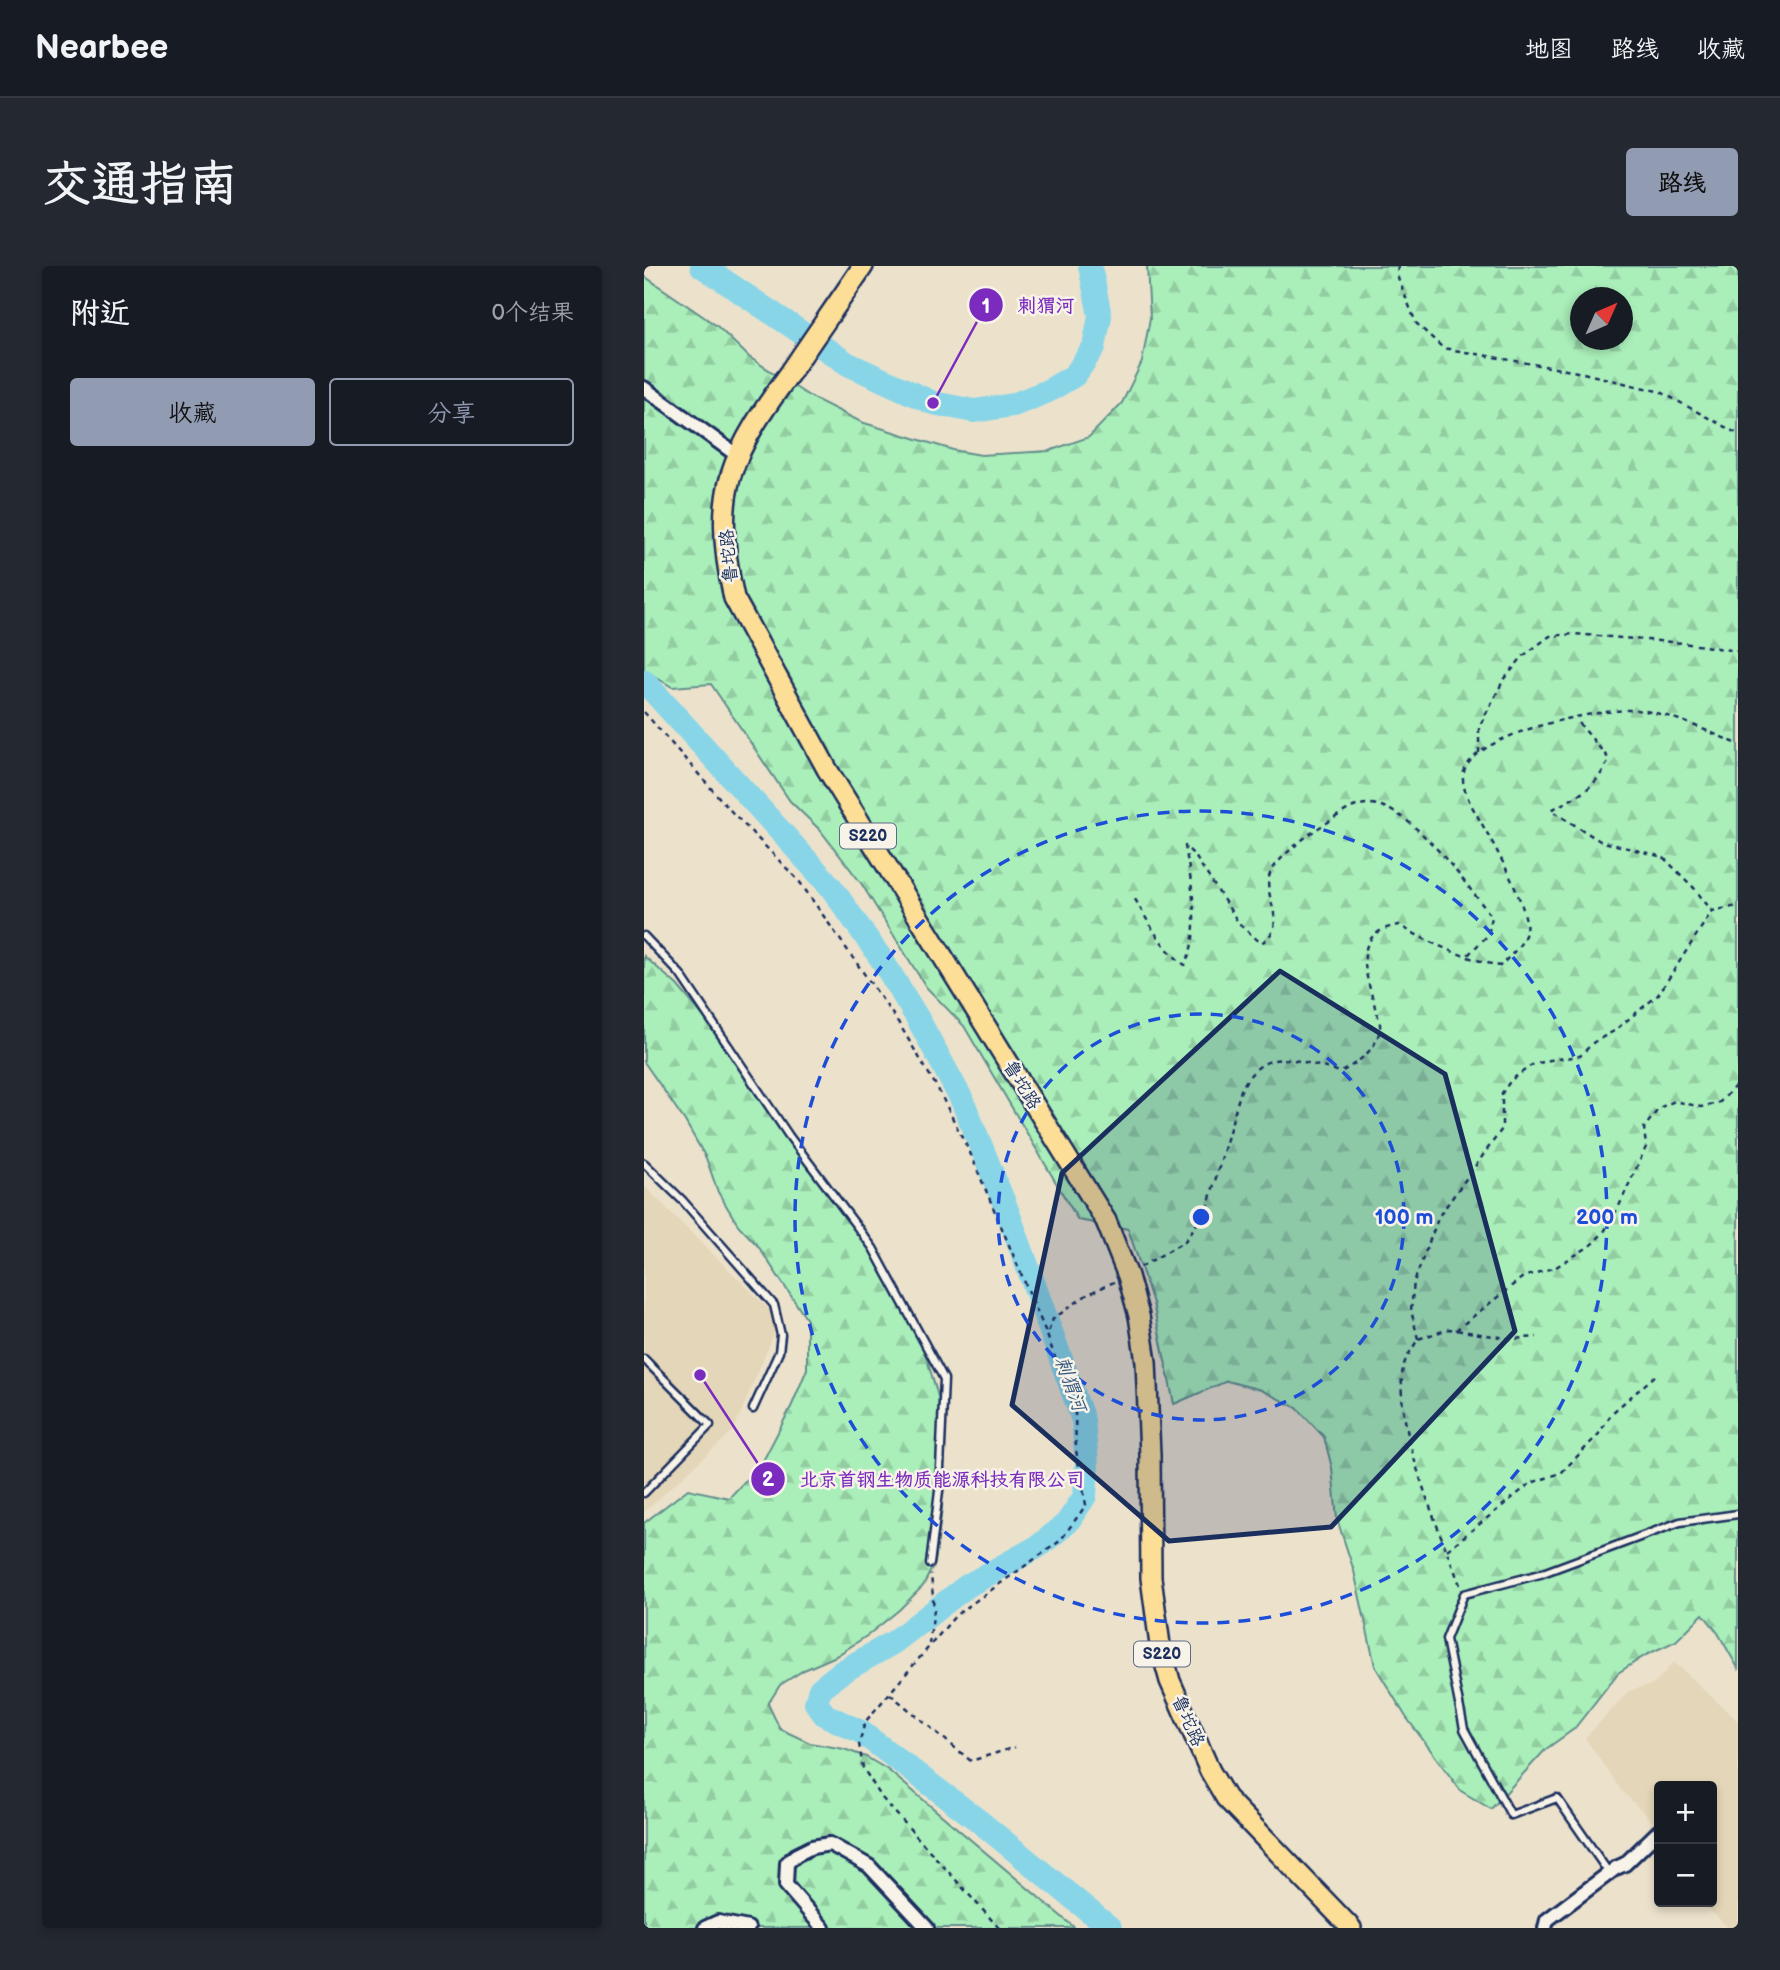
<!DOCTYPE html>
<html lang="zh">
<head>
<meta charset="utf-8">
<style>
  body { margin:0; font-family:"Balsamiq Sans","LXGW WenKai TC",sans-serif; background:#242831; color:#f1f3f6 }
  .controls { position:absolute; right:21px; bottom:21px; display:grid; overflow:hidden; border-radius:7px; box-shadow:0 4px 10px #0003 }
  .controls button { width:63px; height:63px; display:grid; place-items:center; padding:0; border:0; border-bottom:2px solid #363941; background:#171b24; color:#f1f3f6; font:35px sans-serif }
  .compass { position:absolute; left:926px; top:21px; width:63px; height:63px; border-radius:50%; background:#171b24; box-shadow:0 4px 10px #0003; rotate:45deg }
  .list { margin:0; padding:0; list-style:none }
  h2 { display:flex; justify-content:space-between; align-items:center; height:91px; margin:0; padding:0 28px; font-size:30px }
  h2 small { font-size:23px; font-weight:400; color:#9ea1a6 }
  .actions { display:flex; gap:14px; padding:21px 28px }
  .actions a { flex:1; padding:16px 0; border:2px solid #919bb2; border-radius:7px; text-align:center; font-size:24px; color:#919bb2 }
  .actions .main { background:#919bb2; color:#111 }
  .map { position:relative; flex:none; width:1094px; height:1662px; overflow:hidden; border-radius:7px }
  header { display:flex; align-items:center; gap:42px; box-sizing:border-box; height:98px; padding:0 35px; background:#171b24; border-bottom:2px solid #363941 }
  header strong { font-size:33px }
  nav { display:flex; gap:38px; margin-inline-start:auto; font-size:24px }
  .intro { display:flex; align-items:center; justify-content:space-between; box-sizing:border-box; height:168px; padding:0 42px }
  h1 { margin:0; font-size:49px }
  .button { padding:18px 32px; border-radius:7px; background:#919bb2; color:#111; font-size:24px; font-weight:700 }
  main { display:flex; gap:42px; padding:0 42px }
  aside { flex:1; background:#171b24; border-radius:7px; box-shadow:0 4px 10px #0003 }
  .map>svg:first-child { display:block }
  .built { fill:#e4d6b8 }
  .forest { fill:url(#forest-firs); stroke:#628f8c; stroke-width:2; fill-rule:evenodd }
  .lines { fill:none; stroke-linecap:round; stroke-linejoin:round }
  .river { stroke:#89d5e8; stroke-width:24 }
  .lane-casing { stroke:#1b2f5e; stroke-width:11 }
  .street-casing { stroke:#1b2f5e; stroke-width:18 }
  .primary-casing { stroke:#1b2f5e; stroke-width:24 }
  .path { stroke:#1b2f5e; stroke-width:2.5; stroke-dasharray:5 5; stroke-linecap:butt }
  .lane { stroke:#f7f3e8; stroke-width:6 }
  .street { stroke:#f7f3e8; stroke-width:12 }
  .primary { stroke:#fdde96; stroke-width:19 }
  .primary-bridge-casing { stroke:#1b2f5e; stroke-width:24; stroke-linecap:butt }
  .primary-bridge { stroke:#fdde96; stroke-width:19 }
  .marked { fill:#1b2f5e; fill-opacity:0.2; stroke:#1b2f5e; stroke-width:5; stroke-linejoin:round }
  .ring { fill:none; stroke:#1d4ed8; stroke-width:3.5; stroke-dasharray:12 9 }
  .labels { text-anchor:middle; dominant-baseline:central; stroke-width:5; stroke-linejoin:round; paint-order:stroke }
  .shield { fill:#f7f3e8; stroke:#5d6a87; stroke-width:2 }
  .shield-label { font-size:16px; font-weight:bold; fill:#1b2f5e }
  .street-label { font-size:18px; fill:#1b2f5e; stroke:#f7f3e8 }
  .water-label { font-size:19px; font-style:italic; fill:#365880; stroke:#f7f3e8 }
  .centre { fill:#1d4ed8; stroke:#f7f3e8; stroke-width:3.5 }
  .ring-label { font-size:21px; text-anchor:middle; font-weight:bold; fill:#1d4ed8; stroke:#f7f3e8; stroke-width:5; stroke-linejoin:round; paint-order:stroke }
  .leader { fill:none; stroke:#7b2cbf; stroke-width:2.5 }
  .callout-dot { fill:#7b2cbf; stroke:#f7f3e8; stroke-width:2.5 }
  .mark-label { font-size:21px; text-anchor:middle; font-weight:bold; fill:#fff }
  .callout-label { font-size:19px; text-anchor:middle; font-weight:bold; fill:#7b2cbf; stroke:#f7f3e8; stroke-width:5; stroke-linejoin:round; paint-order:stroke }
</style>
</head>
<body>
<header>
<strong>Nearbee</strong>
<nav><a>地图</a><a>路线</a><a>收藏</a></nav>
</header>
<div class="intro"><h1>交通指南</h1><a class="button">路线</a></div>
<main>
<aside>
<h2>附近<small>0个结果</small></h2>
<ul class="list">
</ul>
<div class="actions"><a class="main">收藏</a><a>分享</a></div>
</aside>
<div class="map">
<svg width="1094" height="1662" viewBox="0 0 1094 1662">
  <defs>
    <pattern id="forest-firs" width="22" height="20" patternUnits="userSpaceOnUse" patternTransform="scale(1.75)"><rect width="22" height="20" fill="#aaefba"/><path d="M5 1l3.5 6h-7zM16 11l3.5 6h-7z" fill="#92cda2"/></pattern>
  </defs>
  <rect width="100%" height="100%" fill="#ece2cc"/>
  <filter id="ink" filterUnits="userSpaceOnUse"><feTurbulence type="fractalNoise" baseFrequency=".0143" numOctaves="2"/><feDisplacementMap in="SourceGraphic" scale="14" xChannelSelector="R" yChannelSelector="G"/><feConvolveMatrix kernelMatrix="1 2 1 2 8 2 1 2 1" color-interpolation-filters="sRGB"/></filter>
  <g filter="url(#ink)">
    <g class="built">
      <polygon points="0,920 136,1054 89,1165 0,1246"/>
      <polygon points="1030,1396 1094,1455 1094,1662 1084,1662 1058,1636 1068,1636 1068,1520 1015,1520 1015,1562 977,1524 941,1472 985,1425 1010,1418"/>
    </g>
    <g class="forest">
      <path d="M503,0h591v1402l-20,-35 -15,-19 -27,27 -30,14 -28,18 -44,56 -28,20 -55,60 -30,-18 -55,-74 -31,-51 -21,-95 -17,-52 -5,-51 -8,-31 -27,-29 -36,-18 -34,-9 -53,23 -21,-101 -25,-74 -50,-9 -114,-194 -38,-39 -65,-104 -41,-53 -30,-29 -79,-117 -39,3 -28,-17v-394l73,50 32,31 60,39 52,26 92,28 28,5 68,-4 40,-14 33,-34 20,-41 8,-44zM936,32h42v42h-42z"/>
      <polygon points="0,690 33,719 65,757 151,883 184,928 224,975 250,1014 282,1090 296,1137 298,1242 291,1296 279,1320 255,1344 224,1369 192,1390 160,1404 136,1419 124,1438 136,1463 166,1477 200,1483 222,1491 244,1504 431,1662 0,1662 0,1257 44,1223 85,1232 118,1197 148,1139 163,1103 163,1054 114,980 94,959 74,926 62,892 41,855 0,796"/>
    </g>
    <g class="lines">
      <g class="river">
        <polyline points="58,0 204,98 289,137 330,145 369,139 404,125 431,109 450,81 456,50 446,0"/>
        <polyline points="0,415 187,621 238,694 274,753 318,834 363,944 439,1154 443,1197 441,1230 423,1257 395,1280 323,1320 250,1376 196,1407 176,1423 172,1437 181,1449 217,1466 335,1555 466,1662"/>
      </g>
      <defs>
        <g id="lane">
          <polyline points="0,670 36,708 145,870 229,982 300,1113 295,1225 286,1298"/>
          <polyline points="0,897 39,935 130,1039 137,1069 135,1086 109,1143"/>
          <polyline points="0,1093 66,1159 0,1227"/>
          <polyline points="965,1607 913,1532 867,1549 820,1463 802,1373 820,1328 896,1308 1036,1256 1094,1248"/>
        </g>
        <g id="street">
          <polyline points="0,122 94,190"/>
          <polyline points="61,1662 74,1656 104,1662"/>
          <polyline points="179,1662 142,1619 143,1597 152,1589 168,1581 186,1578 225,1600 283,1662"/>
          <polyline points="901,1662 903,1654 972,1602 981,1598 1015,1565"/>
        </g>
        <g id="primary">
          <path d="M219,0c-24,36 -49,71 -73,107 -23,32 -47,64 -59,102 -12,39 -6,84 3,123l93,171 279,452"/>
          <polyline points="495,1050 502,1096 506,1189 507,1312 516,1379 526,1415 566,1505 582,1532 707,1662"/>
        </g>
      </defs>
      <use href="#lane" class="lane-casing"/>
      <use href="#street" class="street-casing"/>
      <use href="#primary" class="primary-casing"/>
      <g class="path">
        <polyline points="754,0 753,9 772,57 799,82 939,107 1017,126 1094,168"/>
        <polyline points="0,446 86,544 155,615 254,756 294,823 327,889 403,1069"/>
        <path d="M935,457l30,36c-14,31 -30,36 -58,51l49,31 63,16 31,31 18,23"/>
        <polyline points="835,487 835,461 859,415 879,390 906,370 930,368 1039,377 1094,385"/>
        <path d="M491,633c14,24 26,49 50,66 17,-34 6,-83 0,-119l10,10 45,69 21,18c30,-18 0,-47 9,-69 7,-16 39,-41 55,-50 13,-8 27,-20 43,-20 42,-1 99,82 124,113l-4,18 -22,22"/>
        <path d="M497,1001l44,-26 22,-32 34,-119c24,-48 58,-28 100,-18 17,-10 35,-21 39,-43 1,-6 -3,-15 -5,-22 -9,-34 -26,-74 24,-82 32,19 65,33 101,41 9,-9 23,-21 26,-34 5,-22 -32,-87 -44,-108 -7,-13 -18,-28 -19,-44 -3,-46 139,-72 174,-70 34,3 69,21 101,34"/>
        <polyline points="812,1064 879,1011 912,1001 946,980 960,966 975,940 1002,881 1000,862 1015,842 1031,835 1057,841 1076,836 1094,817"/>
        <polyline points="774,1073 767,1044 770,1016 795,950 858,863 858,827 867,814 888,799 906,794 936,790 950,776 970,765 1014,729 1068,645 1094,640"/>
        <polyline points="803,1284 887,1217 917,1207 954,1169 968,1147 1012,1109"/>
        <path d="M816,1319c-21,-56 -67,-159 -57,-217 2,-10 10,-20 15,-29l31,-10 63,10 25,-2"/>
        <polyline points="285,1378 290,1344 287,1308"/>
        <polyline points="246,1428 327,1495 371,1481"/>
        <polyline points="355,1662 238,1532 219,1502 215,1478 221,1456 312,1349 416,1275 442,1239 432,1184 431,1147 403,1069 409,1053 444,1028 470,1016"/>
      </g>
      <use href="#lane" class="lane"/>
      <use href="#street" class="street"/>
      <use href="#primary" class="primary"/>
      <defs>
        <polyline id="primary-bridge" points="462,955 484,1010 495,1050"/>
      </defs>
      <use href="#primary-bridge" class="primary-bridge-casing"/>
      <use href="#primary-bridge" class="primary-bridge"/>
    </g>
  </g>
  <path class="marked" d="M636,705l165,103 70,257 -184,196 -162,14 -157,-136 50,-232z"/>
  <g class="ring">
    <circle cx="557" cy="951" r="203"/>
    <circle cx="557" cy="951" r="406"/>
  </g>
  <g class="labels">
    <g class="shield">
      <rect x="196" y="557.5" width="56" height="25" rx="5"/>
      <rect x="490" y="1375.5" width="56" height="25" rx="5"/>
    </g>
    <g class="shield-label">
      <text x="224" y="570">S220</text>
      <text x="518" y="1388">S220</text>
    </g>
    <g class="street-label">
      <text transform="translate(85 290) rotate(-95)">鲁坨路</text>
      <text transform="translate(378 819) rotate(58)">鲁坨路</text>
      <text transform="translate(544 1455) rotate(66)">鲁坨路</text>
    </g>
    <g class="water-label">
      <text transform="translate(426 1118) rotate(70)">刺猬河</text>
    </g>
  </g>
  <circle cx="557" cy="951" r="10" class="centre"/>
  <g class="ring-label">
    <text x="760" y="958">100 m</text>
    <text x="963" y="958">200 m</text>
  </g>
  <path class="leader" d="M289 137L342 39M56 1109L124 1213"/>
  <g class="callout-dot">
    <circle cx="289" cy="137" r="7"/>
    <circle cx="56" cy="1109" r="7"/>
    <circle cx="342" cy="39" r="18"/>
    <circle cx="124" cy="1213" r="18"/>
  </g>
  <g class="mark-label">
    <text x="342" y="47">1</text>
    <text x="124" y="1220">2</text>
  </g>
  <g class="callout-label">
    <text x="402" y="46">刺猬河</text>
    <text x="298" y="1220">北京首钢生物质能源科技有限公司</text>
  </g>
</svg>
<div class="controls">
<button>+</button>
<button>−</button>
</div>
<svg class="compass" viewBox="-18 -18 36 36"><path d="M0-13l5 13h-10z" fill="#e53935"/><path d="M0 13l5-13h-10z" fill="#9ea1a6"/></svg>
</div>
</main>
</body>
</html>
